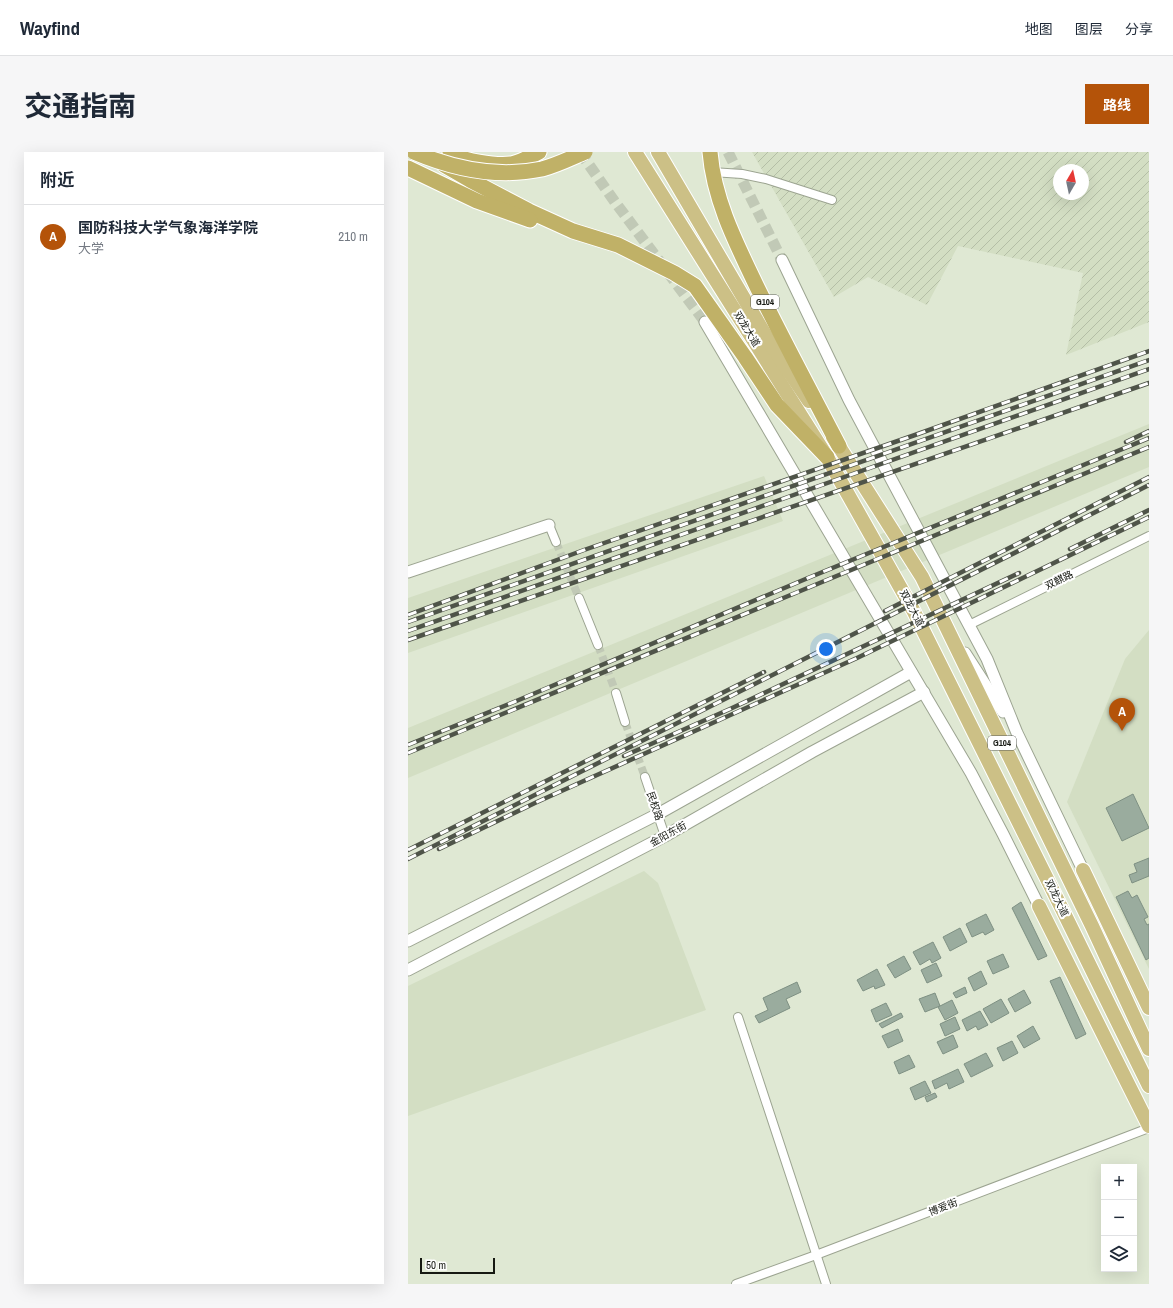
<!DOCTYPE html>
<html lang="zh">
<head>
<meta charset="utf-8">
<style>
  body { margin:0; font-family:"Archivo Narrow","Noto Sans SC",sans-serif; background:#f6f6f7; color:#1f2937 }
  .controls { position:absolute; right:12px; bottom:12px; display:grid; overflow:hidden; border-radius:0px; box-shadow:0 4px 16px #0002 }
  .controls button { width:36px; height:36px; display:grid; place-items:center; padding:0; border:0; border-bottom:1px solid #e0e1e3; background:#fff; color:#1f2937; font:20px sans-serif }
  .compass { position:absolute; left:645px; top:12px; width:36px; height:36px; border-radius:50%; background:#fff; box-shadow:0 4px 16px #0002; rotate:9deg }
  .scale { position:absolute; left:12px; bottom:10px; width:75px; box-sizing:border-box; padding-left:4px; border:2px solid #161912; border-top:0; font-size:11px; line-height:14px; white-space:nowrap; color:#161912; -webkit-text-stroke:3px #fff; paint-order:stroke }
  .you { position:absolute; left:418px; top:497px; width:14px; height:14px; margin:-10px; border:3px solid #fff; border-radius:50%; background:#1a73e8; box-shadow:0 0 0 6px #1a73e833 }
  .badge { display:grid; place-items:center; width:26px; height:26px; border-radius:50%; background:#b45309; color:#fff; font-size:13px; font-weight:700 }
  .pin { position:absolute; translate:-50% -33px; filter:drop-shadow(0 1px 2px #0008) }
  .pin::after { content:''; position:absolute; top:21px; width:14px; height:12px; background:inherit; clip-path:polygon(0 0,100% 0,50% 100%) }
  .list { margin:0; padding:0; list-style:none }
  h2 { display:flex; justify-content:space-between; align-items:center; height:52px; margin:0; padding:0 16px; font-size:17px }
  h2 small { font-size:13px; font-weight:400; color:#747a83 }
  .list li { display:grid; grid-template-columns:26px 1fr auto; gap:12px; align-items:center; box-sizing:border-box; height:64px; padding:0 16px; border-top:1px solid #e0e1e3 }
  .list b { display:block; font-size:15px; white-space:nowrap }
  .list p { margin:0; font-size:13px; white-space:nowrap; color:#747a83 }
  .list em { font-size:13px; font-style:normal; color:#747a83 }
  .icon { flex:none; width:22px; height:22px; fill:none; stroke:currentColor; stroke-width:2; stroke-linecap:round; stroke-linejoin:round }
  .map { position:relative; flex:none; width:741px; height:1132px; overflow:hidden; border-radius:0px }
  header { display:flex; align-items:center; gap:24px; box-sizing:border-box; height:56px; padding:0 20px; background:#fff; border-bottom:1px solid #e0e1e3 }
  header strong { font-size:19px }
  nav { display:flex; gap:22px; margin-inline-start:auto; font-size:14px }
  .intro { display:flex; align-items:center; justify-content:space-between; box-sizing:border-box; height:96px; padding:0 24px }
  h1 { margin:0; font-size:28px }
  .button { padding:10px 18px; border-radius:0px; background:#b45309; color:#fff; font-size:14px; font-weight:700 }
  main { display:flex; gap:24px; padding:0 24px }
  aside { flex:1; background:#fff; border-radius:0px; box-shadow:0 4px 16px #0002 }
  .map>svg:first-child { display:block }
  .built { fill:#d3dec3 }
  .industrial { fill:url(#industrial-furrows); fill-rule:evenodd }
  .building { fill:#9aac9e; stroke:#7e9083 }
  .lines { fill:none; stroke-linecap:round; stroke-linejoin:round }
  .minor-tunnel { stroke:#c1c9b6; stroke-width:8; stroke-dasharray:8 4; stroke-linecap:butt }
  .tertiary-tunnel { stroke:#c1c9b6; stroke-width:11; stroke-dasharray:11 5.5; stroke-linecap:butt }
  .minor-casing { stroke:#9ca491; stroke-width:10 }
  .tertiary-casing { stroke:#9ca491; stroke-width:13 }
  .trunk-casing { stroke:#fff; stroke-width:16 }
  .motorway-casing { stroke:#fff; stroke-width:17 }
  .minor { stroke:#fff; stroke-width:8 }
  .tertiary { stroke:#fff; stroke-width:11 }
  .trunk { stroke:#ccc086; stroke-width:14 }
  .motorway { stroke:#c0b167; stroke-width:15 }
  .rail-casing { stroke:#4f5449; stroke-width:4.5 }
  .rail { stroke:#fff; stroke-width:3; stroke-dasharray:9; stroke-linecap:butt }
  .motorway-bridge-casing { stroke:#fff; stroke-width:17; stroke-linecap:butt }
  .motorway-bridge { stroke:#c0b167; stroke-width:15 }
  .labels { text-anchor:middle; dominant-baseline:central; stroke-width:4; stroke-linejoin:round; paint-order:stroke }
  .shield { fill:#fff; stroke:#5c5e59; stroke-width:1 }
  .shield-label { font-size:9px; font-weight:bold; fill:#161912 }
  .street-label { font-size:10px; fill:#161912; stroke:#fff }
</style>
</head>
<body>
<header>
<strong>Wayfind</strong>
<nav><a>地图</a><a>图层</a><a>分享</a></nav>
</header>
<div class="intro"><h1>交通指南</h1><a class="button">路线</a></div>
<main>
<aside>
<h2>附近<small></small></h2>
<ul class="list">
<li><span class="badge">A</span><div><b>国防科技大学气象海洋学院</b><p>大学</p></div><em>210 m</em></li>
</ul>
</aside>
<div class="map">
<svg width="741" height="1132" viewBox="0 0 741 1132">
  <defs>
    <pattern id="industrial-furrows" width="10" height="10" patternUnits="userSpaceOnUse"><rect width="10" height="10" fill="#d3dec3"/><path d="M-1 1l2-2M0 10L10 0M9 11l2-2" fill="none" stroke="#b4bea6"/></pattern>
  </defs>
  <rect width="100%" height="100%" fill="#dfe8d3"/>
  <g class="built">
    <polygon points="741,272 741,315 0,626 0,576"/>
    <polygon points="356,324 375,369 0,501 0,446"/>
    <polygon points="741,478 741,817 659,650 717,507"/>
    <polygon points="236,719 250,731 298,858 0,964 0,834"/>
  </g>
  <path class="industrial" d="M344,0h397v170l-83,33 17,-82 -125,-27 -31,59 -59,-28 -34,20zM651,18h24v24h-24z"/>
  <g class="building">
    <polygon points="725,642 741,676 714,689 698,656"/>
    <polygon points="741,706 741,724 724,731 721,723 729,720 726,712"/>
    <polygon points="720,739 724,746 729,743 740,765 736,767 739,773 741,772 741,806 738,808 708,745"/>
    <polygon points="613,750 639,804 630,808 604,756"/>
    <polygon points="578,762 586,778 577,783 575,780 564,785 558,772"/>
    <polygon points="552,776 559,790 542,799 535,785"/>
    <polygon points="525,790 533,806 524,811 522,807 512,813 505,800"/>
    <polygon points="595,802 601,815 585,822 579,809"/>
    <polygon points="496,804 503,817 487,826 479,813"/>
    <polygon points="528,811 534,824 519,831 513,818"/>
    <polygon points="469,817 477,833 467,837 466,834 455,839 449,828"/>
    <polygon points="573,819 579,832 566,839 560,826"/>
    <polygon points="652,825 678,882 668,887 642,829"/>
    <polygon points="389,830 393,840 378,847 382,856 351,871 347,864 360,858 355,846"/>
    <polygon points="557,835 559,841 548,846 545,841"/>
    <polygon points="616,838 623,851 607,860 600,847"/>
    <polygon points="527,841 532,854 517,860 511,847"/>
    <polygon points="593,847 601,861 583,871 575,857"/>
    <polygon points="544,848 550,861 537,868 530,855"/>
    <polygon points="478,851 484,863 468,870 463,858"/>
    <polygon points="572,859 580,873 570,878 568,874 559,879 554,868"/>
    <polygon points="493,861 495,865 474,876 471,872"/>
    <polygon points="547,865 552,877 537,884 532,872"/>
    <polygon points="625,874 632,887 616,896 609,884"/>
    <polygon points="490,877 495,889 480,896 474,884"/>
    <polygon points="545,883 550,895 535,902 529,890"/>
    <polygon points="604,889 610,901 595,909 589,896"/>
    <polygon points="578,901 585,914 563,925 556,912"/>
    <polygon points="501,903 507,915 491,922 486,910"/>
    <polygon points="550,917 556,930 541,937 539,931 527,937 524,929"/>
    <polygon points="517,929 523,941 507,948 502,936"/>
    <polygon points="527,941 529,945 519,950 517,945"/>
  </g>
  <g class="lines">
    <g class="minor-tunnel">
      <polyline points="148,390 171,446"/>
      <polyline points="190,493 208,541"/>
      <polyline points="217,570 237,625"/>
    </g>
    <g class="tertiary-tunnel">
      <polyline points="172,0 207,50 297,170"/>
      <polyline points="320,0 374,108"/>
    </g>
    <defs>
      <g id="minor">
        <polyline points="304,20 334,22 358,27 424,48"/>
        <polyline points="141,373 148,390"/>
        <polyline points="171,446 190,493"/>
        <polyline points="561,473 741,384"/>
        <polyline points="208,541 217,570"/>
        <polyline points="237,625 257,684"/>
        <polyline points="330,865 418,1132"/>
        <polyline points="328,1132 408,1103 741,976"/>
      </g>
      <g id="tertiary">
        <polyline points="374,108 441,248 579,507 609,581 675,718"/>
        <polyline points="297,170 563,621 595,682 631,754"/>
        <polyline points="0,420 141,373"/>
        <polyline points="557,501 595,560"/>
        <polyline points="0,789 250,662 503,520"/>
        <polyline points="0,818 257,684 404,600 516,540"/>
      </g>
      <g id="trunk">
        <polyline points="227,0 419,305 505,458 655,759 741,934"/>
        <polyline points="250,0 365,196 401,249"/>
        <polyline points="425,285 514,425 684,774 741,897"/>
        <polyline points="675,718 741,856"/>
        <polyline points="631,754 741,974"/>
      </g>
      <g id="motorway">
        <path d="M42,0c10,9 47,14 61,12 10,-2 19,-7 28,-12"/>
        <path d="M302,0c4,49 27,93 48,137 26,53 54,105 81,157"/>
        <polyline points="36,13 62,28 121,59 165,79 210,93 266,121 287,134 337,205 369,253 419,305"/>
        <polyline points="0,16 69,49 122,68"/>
      </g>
    </defs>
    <use href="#minor" class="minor-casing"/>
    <use href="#tertiary" class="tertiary-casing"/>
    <use href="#trunk" class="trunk-casing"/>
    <use href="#motorway" class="motorway-casing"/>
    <use href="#minor" class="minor"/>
    <use href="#tertiary" class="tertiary"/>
    <use href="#trunk" class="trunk"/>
    <use href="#motorway" class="motorway"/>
    <defs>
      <g id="rail">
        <polyline points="718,290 741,279"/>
        <polyline points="662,397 741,358"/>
        <polyline points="477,459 741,325"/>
        <polyline points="0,463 176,398 507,283 741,199"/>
        <polyline points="0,470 741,208"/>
        <polyline points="0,479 363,351 741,217"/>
        <polyline points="0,488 741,231"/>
        <polyline points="0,593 106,550 400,426 741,286"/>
        <path d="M0,601c247,-101 494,-205 741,-306"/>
        <polyline points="216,604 322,557 611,421"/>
        <polyline points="31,697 129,650 449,506 741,365"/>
        <polyline points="0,698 356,520"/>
        <polyline points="0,707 741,333"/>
      </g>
    </defs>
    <use href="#rail" class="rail-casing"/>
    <use href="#rail" class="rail"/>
    <defs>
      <path id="motorway-bridge" d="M6,0c40,17 85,26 128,17 15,-4 29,-11 43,-17"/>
    </defs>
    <use href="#motorway-bridge" class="motorway-bridge-casing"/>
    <use href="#motorway-bridge" class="motorway-bridge"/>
  </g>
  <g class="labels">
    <g class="shield">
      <rect x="343" y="143" width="28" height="14" rx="3"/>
      <rect x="580" y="584" width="28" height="14" rx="3"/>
    </g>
    <g class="shield-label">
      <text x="357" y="150">G104</text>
      <text x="594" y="591">G104</text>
    </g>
    <g class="street-label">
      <text transform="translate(339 177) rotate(58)">双龙大道</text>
      <text transform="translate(651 428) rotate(-26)">双麒路</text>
      <text transform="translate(504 456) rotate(62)">双龙大道</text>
      <text transform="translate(247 654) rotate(71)">民权路</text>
      <text transform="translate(260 682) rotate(-29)">金阳东街</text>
      <text transform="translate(649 746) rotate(64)">双龙大道</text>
      <text transform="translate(535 1055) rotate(-21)">博爱街</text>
    </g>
  </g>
</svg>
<div class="controls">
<button>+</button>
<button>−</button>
<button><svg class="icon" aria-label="layers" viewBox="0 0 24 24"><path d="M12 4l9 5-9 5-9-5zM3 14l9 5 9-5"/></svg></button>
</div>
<svg class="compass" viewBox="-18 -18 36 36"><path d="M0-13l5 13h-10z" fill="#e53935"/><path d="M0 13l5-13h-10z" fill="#747a83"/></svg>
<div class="scale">50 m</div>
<div class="you"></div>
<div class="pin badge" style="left:714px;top:579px">A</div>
</div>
</main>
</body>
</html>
